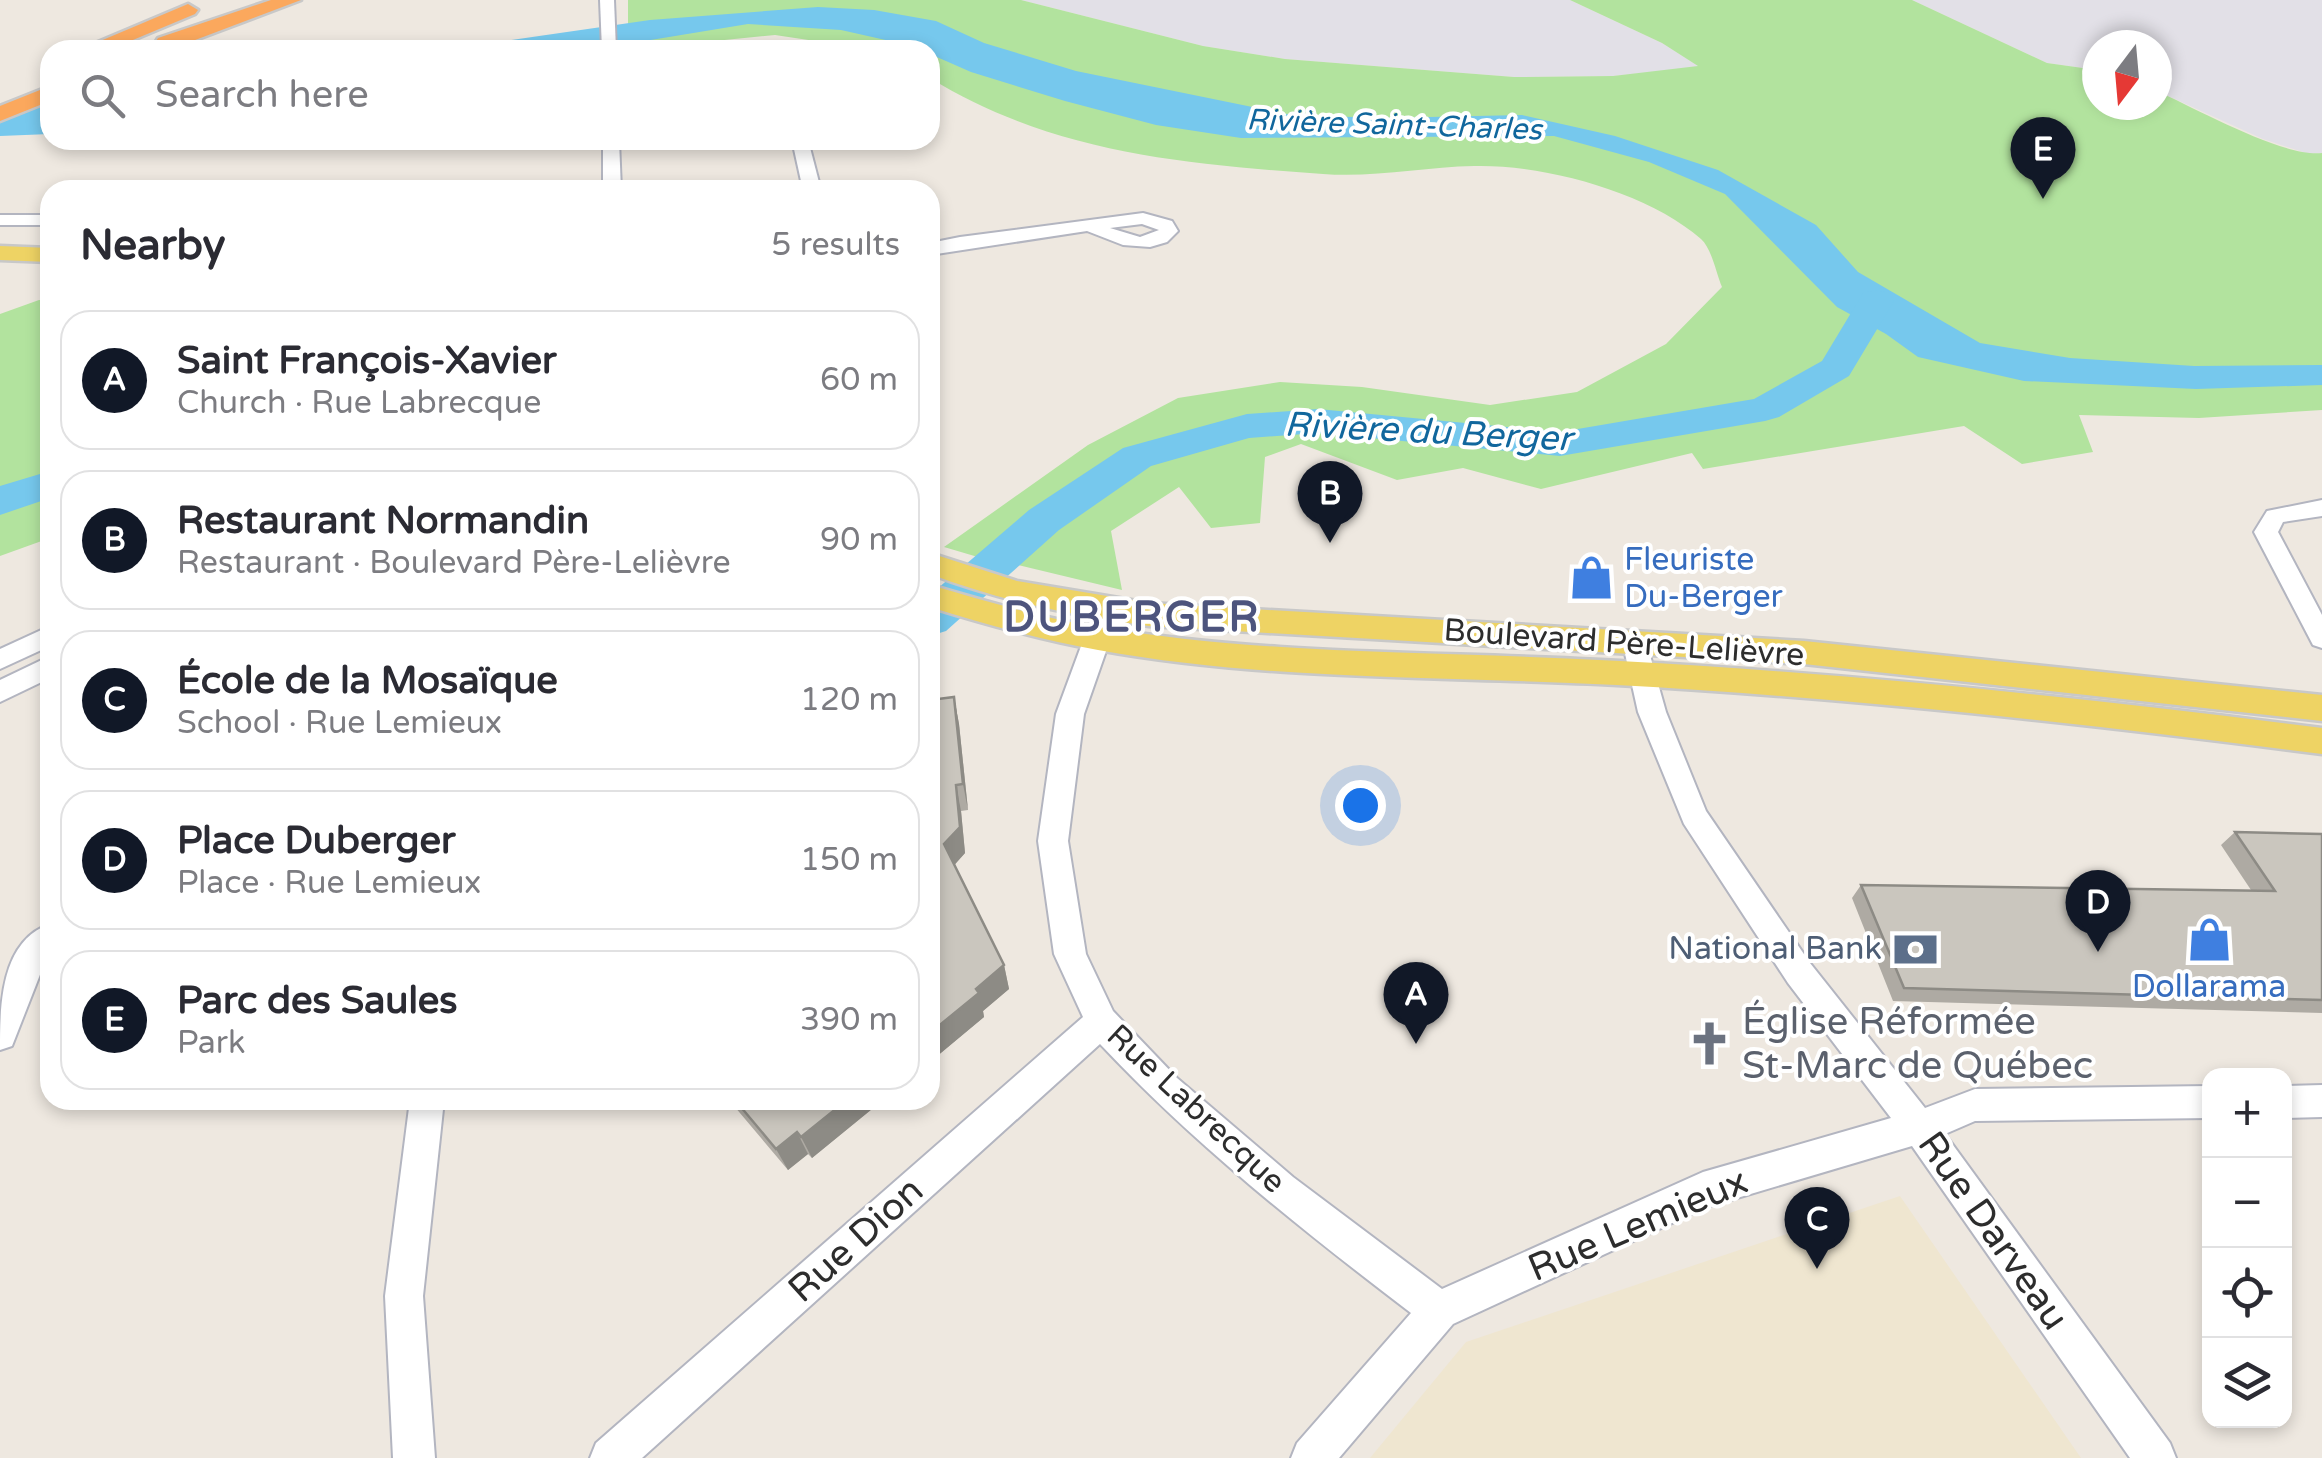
<!DOCTYPE html>
<html lang="en">
<head>
<meta charset="utf-8">
<style>
  body { margin:0; font-family:"Varela Round",sans-serif; background:#f7f7f7; color:#2b2b33 }
  .controls { position:absolute; right:30px; bottom:30px; display:grid; overflow:hidden; border-radius:20px; box-shadow:0 5px 15px #0003 }
  .controls button { width:90px; height:90px; display:grid; place-items:center; padding:0; border:0; border-bottom:2px solid #e1e1e2; background:#fff; color:#2b2b33; font:50px sans-serif }
  .compass { position:absolute; left:2082px; top:30px; width:90px; height:90px; border-radius:50%; background:#fff; box-shadow:0 5px 15px #0003; rotate:196deg }
  .you { position:absolute; left:1360px; top:805px; width:35px; height:35px; margin:-25px; border:8px solid #fff; border-radius:50%; background:#1a73e8; box-shadow:0 0 0 15px #1a73e833 }
  .badge { display:grid; place-items:center; width:65px; height:65px; border-radius:50%; background:#111827; color:#fff; font-size:32px; font-weight:700 }
  .pin { position:absolute; translate:-50% -82px; filter:drop-shadow(0 2px 5px #0008) }
  .pin::after { content:''; position:absolute; top:52px; width:35px; height:30px; background:inherit; clip-path:polygon(0 0,100% 0,50% 100%) }
  .list { margin:0; padding:0; list-style:none }
  h2 { display:flex; justify-content:space-between; align-items:center; height:130px; margin:0; padding:0 40px; font-size:42px }
  h2 small { font-size:32px; font-weight:400; color:#7c7c81 }
  .list li { display:grid; grid-template-columns:65px 1fr auto; gap:30px; align-items:center; box-sizing:border-box; height:140px; margin:0 20px 20px; padding:0 20px; border:2px solid #e1e1e2; border-radius:30px }
  .list b { display:block; font-size:38px; white-space:nowrap }
  .list p { margin:0; font-size:32px; white-space:nowrap; color:#7c7c81 }
  .list em { font-size:32px; font-style:normal; color:#7c7c81 }
  .icon { flex:none; width:55px; height:55px; fill:none; stroke:currentColor; stroke-width:2; stroke-linecap:round; stroke-linejoin:round }
  .map { position:relative; flex:none; width:2322px; height:1458px; overflow:hidden }
  .search { position:absolute; background:#fff; box-shadow:0 5px 15px #0003; left:40px; top:40px; width:900px; height:110px; display:flex; align-items:center; gap:25px; box-sizing:border-box; padding:0 35px; border-radius:30px; color:#7c7c81; font-size:38px }
  .panel { position:absolute; background:#fff; box-shadow:0 5px 15px #0003; left:40px; top:180px; width:900px; height:930px; border-radius:30px }
  .map>svg:first-child { display:block }
  .industrial { fill:#e2e0e7 }
  .education { fill:#efe6d0 }
  .green { fill:#b2e39e }
  .water { fill:#76c8ed }
  .lines { fill:none; stroke-linecap:round; stroke-linejoin:round }
  .river { fill:#76c8ed; fill-rule:evenodd }
  .minor-casing { stroke:#b3b5c0; stroke-width:4 }
  .major-casing { stroke:#c8c8c8; stroke-width:5 }
  .highway-casing { stroke:#c8c8c8; stroke-width:5 }
  .minor { fill:#fff; fill-rule:evenodd }
  .major { fill:#eed364; fill-rule:evenodd }
  .highway { fill:#fba85d; fill-rule:evenodd }
  .wall { fill:#aeaaa3 }
  .shaded-wall { fill:#8d8b85 }
  .building { fill:#cac6be; stroke:#8d8b85; stroke-width:2.5 }
  .labels { text-anchor:middle; dominant-baseline:central; stroke-width:8; stroke-linejoin:round; paint-order:stroke }
  .far-water-label { font-size:30px; font-style:italic; fill:#11679d; stroke:#fff }
  .shop-label { font-size:32px; fill:#366cbe; stroke:#fff; text-anchor:start }
  .street-label { font-size:32px; fill:#2d2d2d; stroke:#fff }
  .service-label { font-size:32px; fill:#4e5e75; stroke:#fff; text-anchor:end }
  .water-label { font-size:35px; font-style:italic; fill:#11679d; stroke:#fff }
  .near-worship-label { font-size:38px; fill:#5b616d; stroke:#fff; text-anchor:start }
  .near-street-label { font-size:38px; fill:#2d2d2d; stroke:#fff }
  .district-label { font-size:42px; font-weight:bold; letter-spacing:2.5px; fill:#4d547d; stroke:#fff }
</style>
</head>
<body>
<div class="map">
<svg width="2322" height="1458" viewBox="0 0 2322 1458">
  <rect width="100%" height="100%" fill="#eee8e0"/>
  <g class="industrial">
    <polygon points="1021,0 1570,0 1662,43 1700,67 1613,76 1514,77 1285,59 1203,46"/>
    <polygon points="1912,0 2322,0 2322,153 2309,154 2263,139 2157,91 2157,45 2097,45 2097,70 2047,63"/>
  </g>
  <polygon class="education" points="1900,1196 2081,1458 1370,1458 1466,1342"/>
  <g class="green">
    <path d="M628,0h393l182,46 82,13 229,18 99,-1 85,-10 -36,-23 -92,-43h342l135,63 50,7v35h60v-14c38,17 127,67 165,62v257l-123,8 -120,-3 14,37 -71,12 -58,-38 -261,43 -11,-16 -151,36 -78,-21 -66,12 -96,-36 -36,13 -5,66 -49,5 -32,-41 -68,44 11,59 -104,-25 -3,3 -71,-21 144,-102 90,-47 102,-16 82,5 128,18 87,-13 89,-48 56,-57c-6,-14 -10,-38 -21,-48 -53,-47 -158,-75 -227,-73 -50,1 -101,12 -151,8 -140,-10 -271,-21 -393,-96v-27l43,20 184,52 86,13 312,-3 98,26 76,34 141,128 -1,4 9,4 -67,-102 -94,-56 -104,-33 -90,-22 -145,5 -89,-4 -99,-17 -118,-28 -96,-29 -43,-21 -60,-10 -58,-2 -187,15z"/>
    <polygon points="748,23 843,28 927,50 875,50 775,35 626,50 625,41"/>
    <polygon points="39,300 50,301 50,538 0,556 0,314"/>
  </g>
  <g class="water">
    <polygon points="818,7 874,10 936,21 984,43 1076,71 1291,115 1383,118 1522,115 1615,136 1718,170 1816,225 1858,272 1980,343 2070,358 2194,366 2322,365 2322,385 2196,389 2024,381 1918,357 1886,334 1837,307 1725,194 1649,162 1554,136 1241,138 1156,125 1065,101 971,72 930,54 930,50 841,30 748,24 590,50 442,50 650,20"/>
    <polygon points="50,105 50,134 0,136 0,109"/>
  </g>
  <g class="lines">
    <g class="river">
      <polygon points="1876,290 1889,293 1894,301 1849,376 1779,417 1765,421 1560,456 1318,433 1249,438 1151,466 1059,530 946,631 930,636 930,595 1029,510 1123,448 1247,414 1318,409 1560,432 1754,399 1822,361 1863,293"/>
      <polygon points="50,471 50,498 0,515 0,486"/>
    </g>
    <defs>
      <g id="minor">
        <polygon points="600,0 614,0 616,50 602,50"/>
        <polygon points="795,45 802,50 786,50"/>
        <polygon points="603,140 619,140 621,190 603,190"/>
        <polygon points="792,140 808,140 821,190 803,190"/>
        <path d="M1143,213l29,8 6,10 -11,11 -17,5 -27,-2 -36,-14 -157,24v-12l30,-6zM1142,224l17,6 -19,7 -30,-9z"/>
        <rect x="0" y="215" width="50" height="10"/>
        <polygon points="2322,500 2322,516 2283,522 2278,532 2322,615 2322,648 2313,645 2254,532 2267,511"/>
        <path d="M1107,602l13,9 -36,103 -16,127 18,113 27,57 64,67 116,99 149,112 261,-117 188,-54 -103,-135 -104,-159 -46,-112 -16,-72 4,-6h18l22,78 40,99 104,152 115,145 50,-19 235,-3v32l-235,3 -30,13 225,309 6,15h-46l-218,-312 -205,61 -254,117 -114,134h-48l6,-15 114,-130c-110,-84 -216,-168 -311,-269l-458,414h-52l6,-15 487,-426 -29,-63 -16,-113 18,-127 38,-103z"/>
        <polygon points="50,626 50,646 0,669 0,649"/>
        <polygon points="50,656 50,678 0,702 0,680"/>
        <path d="M50,924v36l-9,12 -29,74 -12,4c0,-43 0,-109 50,-126z"/>
        <polygon points="2322,1085 2322,1117 2284,1118 2284,1086"/>
        <polygon points="410,1100 444,1100 423,1296 435,1458 393,1458 385,1296"/>
      </g>
      <g id="major">
        <polygon points="0,246 50,248 50,262 0,260"/>
        <path d="M930,553l87,28 132,22 655,38 518,54v26l-518,-57 -655,-38c-75,-10 -148,-25 -219,-52z"/>
        <path d="M930,585c56,16 111,33 169,42 172,29 348,24 521,34 235,13 469,37 702,67v26c-234,-30 -469,-56 -705,-69 -173,-9 -348,-4 -519,-35 -57,-10 -113,-26 -168,-43z"/>
      </g>
      <g id="highway">
        <polygon points="271,0 301,0 174,48 166,49 155,43 158,38"/>
        <polygon points="188,4 198,10 195,14 109,50 79,50"/>
        <polygon points="50,86 50,101 0,121 0,106"/>
      </g>
    </defs>
    <use href="#minor" class="minor-casing"/>
    <use href="#major" class="major-casing"/>
    <use href="#highway" class="highway-casing"/>
    <use href="#minor" class="minor"/>
    <use href="#major" class="major"/>
    <use href="#highway" class="highway"/>
  </g>
  <g class="wall">
    <polygon points="954,697 959,724 968,810 961,811 965,853 954,865 1004,965 1009,989 983,1011 984,1017 930,1062"/>
    <polygon points="2235,832 2322,834 2322,1013 1893,1001 1852,898 1861,885 2251,890 2221,845"/>
    <polygon points="729,1100 883,1100 812,1158 808,1154 788,1170"/>
  </g>
  <g class="shaded-wall">
    <polygon points="954,697 959,724 968,810 963,784"/>
    <polygon points="956,785 961,811 965,853 950,870 944,844"/>
    <polygon points="1004,965 1009,989 983,1011 984,1017 930,1062 930,1033 976,989"/>
    <polygon points="847,1100 883,1100 812,1158 801,1137"/>
    <polygon points="797,1132 808,1154 788,1170 776,1149"/>
  </g>
  <g class="building">
    <polygon points="954,697 963,784 956,785 960,827 944,844 1004,965 976,989 979,993 930,1033 930,700"/>
    <polygon points="2235,832 2322,834 2322,1000 1904,988 1861,885 2275,891"/>
    <polygon points="735,1100 847,1100 801,1137 797,1132 776,1149"/>
  </g>
  <defs>
    <symbol id="shop-bare" viewBox="-9 -9 18 18"><path d="M-5-2.5h2.3a2.7 3.5 0 0 1 5.4 0H5L5.5 6h-11ZM-1.5-2.5h3a1.5 2.3 0 0 0-3 0Z" fill="#3f7fe0" stroke="#fff" stroke-width="2.5" paint-order="stroke"/></symbol>
    <symbol id="bank-bare" viewBox="-9 -9 18 18"><path d="M-6-4H6V4H-6ZM0-2.3a2.3 2.3 0 1 0 0 4.6a2.3 2.3 0 1 0 0-4.6Z" fill="#5c6f8a" stroke="#fff" stroke-width="2.5" paint-order="stroke"/></symbol>
    <symbol id="church-bare" viewBox="-9 -9 18 18"><path d="M-1.2-6h2.4v3.5h3.3v2.4h-3.3V6h-2.4V-.1h-3.3v-2.4h3.3Z" fill="#6b7280" stroke="#fff" stroke-width="2.5" paint-order="stroke"/></symbol>
  </defs>
  <g fill-rule="evenodd">
    <use href="#shop-bare" x="1560" y="546" width="63" height="63"/>
    <use href="#shop-bare" x="2178" y="908" width="63" height="63"/>
    <use href="#bank-bare" x="1884" y="918" width="63" height="63"/>
    <use href="#church-bare" x="1678" y="1012" width="63" height="63"/>
  </g>
  <g class="labels">
    <g class="far-water-label">
      <text transform="translate(1394 125) rotate(2)">Rivière Saint-Charles</text>
    </g>
    <g class="shop-label">
      <text x="1624" y="560">Fleuriste<tspan x="1624" dy="37">Du-Berger</tspan></text>
      <text x="2209" y="987" text-anchor="middle">Dollarama</text>
    </g>
    <g class="street-label">
      <text transform="translate(1624 643) rotate(4)">Boulevard Père-Lelièvre</text>
      <text transform="translate(1196 1109) rotate(43)">Rue Labrecque</text>
    </g>
    <g class="service-label">
      <text x="1882" y="949">National Bank</text>
    </g>
    <g class="water-label">
      <text transform="translate(1428 432) rotate(3)">Rivière du Berger</text>
    </g>
    <g class="near-worship-label">
      <text x="1742" y="1022">Église Réformée<tspan x="1742" dy="44">St-Marc de Québec</tspan></text>
    </g>
    <g class="near-street-label">
      <text transform="translate(1638 1225) rotate(-23)">Rue Lemieux</text>
      <text transform="translate(1993 1231) rotate(55)">Rue Darveau</text>
      <text transform="translate(856 1240) rotate(-42)">Rue Dion</text>
    </g>
    <g class="district-label">
      <text x="1132" y="617">DUBERGER</text>
    </g>
  </g>
</svg>
<div class="controls">
<button>+</button>
<button>−</button>
<button><svg class="icon" aria-label="locate" viewBox="0 0 24 24"><circle cx="12" cy="12" r="6"/><path d="M12 2v4M12 18v4M2 12h4M18 12h4"/></svg></button>
<button><svg class="icon" aria-label="layers" viewBox="0 0 24 24"><path d="M12 4l9 5-9 5-9-5zM3 14l9 5 9-5"/></svg></button>
</div>
<svg class="compass" viewBox="-18 -18 36 36"><path d="M0-13l5 13h-10z" fill="#e53935"/><path d="M0 13l5-13h-10z" fill="#7c7c81"/></svg>
<div class="you"></div>
<div class="pin badge" style="left:1416px;top:1044px">A</div>
<div class="pin badge" style="left:1330px;top:543px">B</div>
<div class="pin badge" style="left:1817px;top:1269px">C</div>
<div class="pin badge" style="left:2098px;top:952px">D</div>
<div class="pin badge" style="left:2043px;top:199px">E</div>
<div class="search"><svg class="icon" aria-label="search" viewBox="0 0 24 24"><circle cx="10" cy="10" r="6"/><path d="M15 15l6 6"/></svg>Search here</div>
<section class="panel">
<h2>Nearby<small>5 results</small></h2>
<ul class="list">
<li><span class="badge">A</span><div><b>Saint François-Xavier</b><p>Church · Rue Labrecque</p></div><em>60 m</em></li>
<li><span class="badge">B</span><div><b>Restaurant Normandin</b><p>Restaurant · Boulevard Père-Lelièvre</p></div><em>90 m</em></li>
<li><span class="badge">C</span><div><b>École de la Mosaïque</b><p>School · Rue Lemieux</p></div><em>120 m</em></li>
<li><span class="badge">D</span><div><b>Place Duberger</b><p>Place · Rue Lemieux</p></div><em>150 m</em></li>
<li><span class="badge">E</span><div><b>Parc des Saules</b><p>Park</p></div><em>390 m</em></li>
</ul>
</section>
</div>
</body>
</html>
